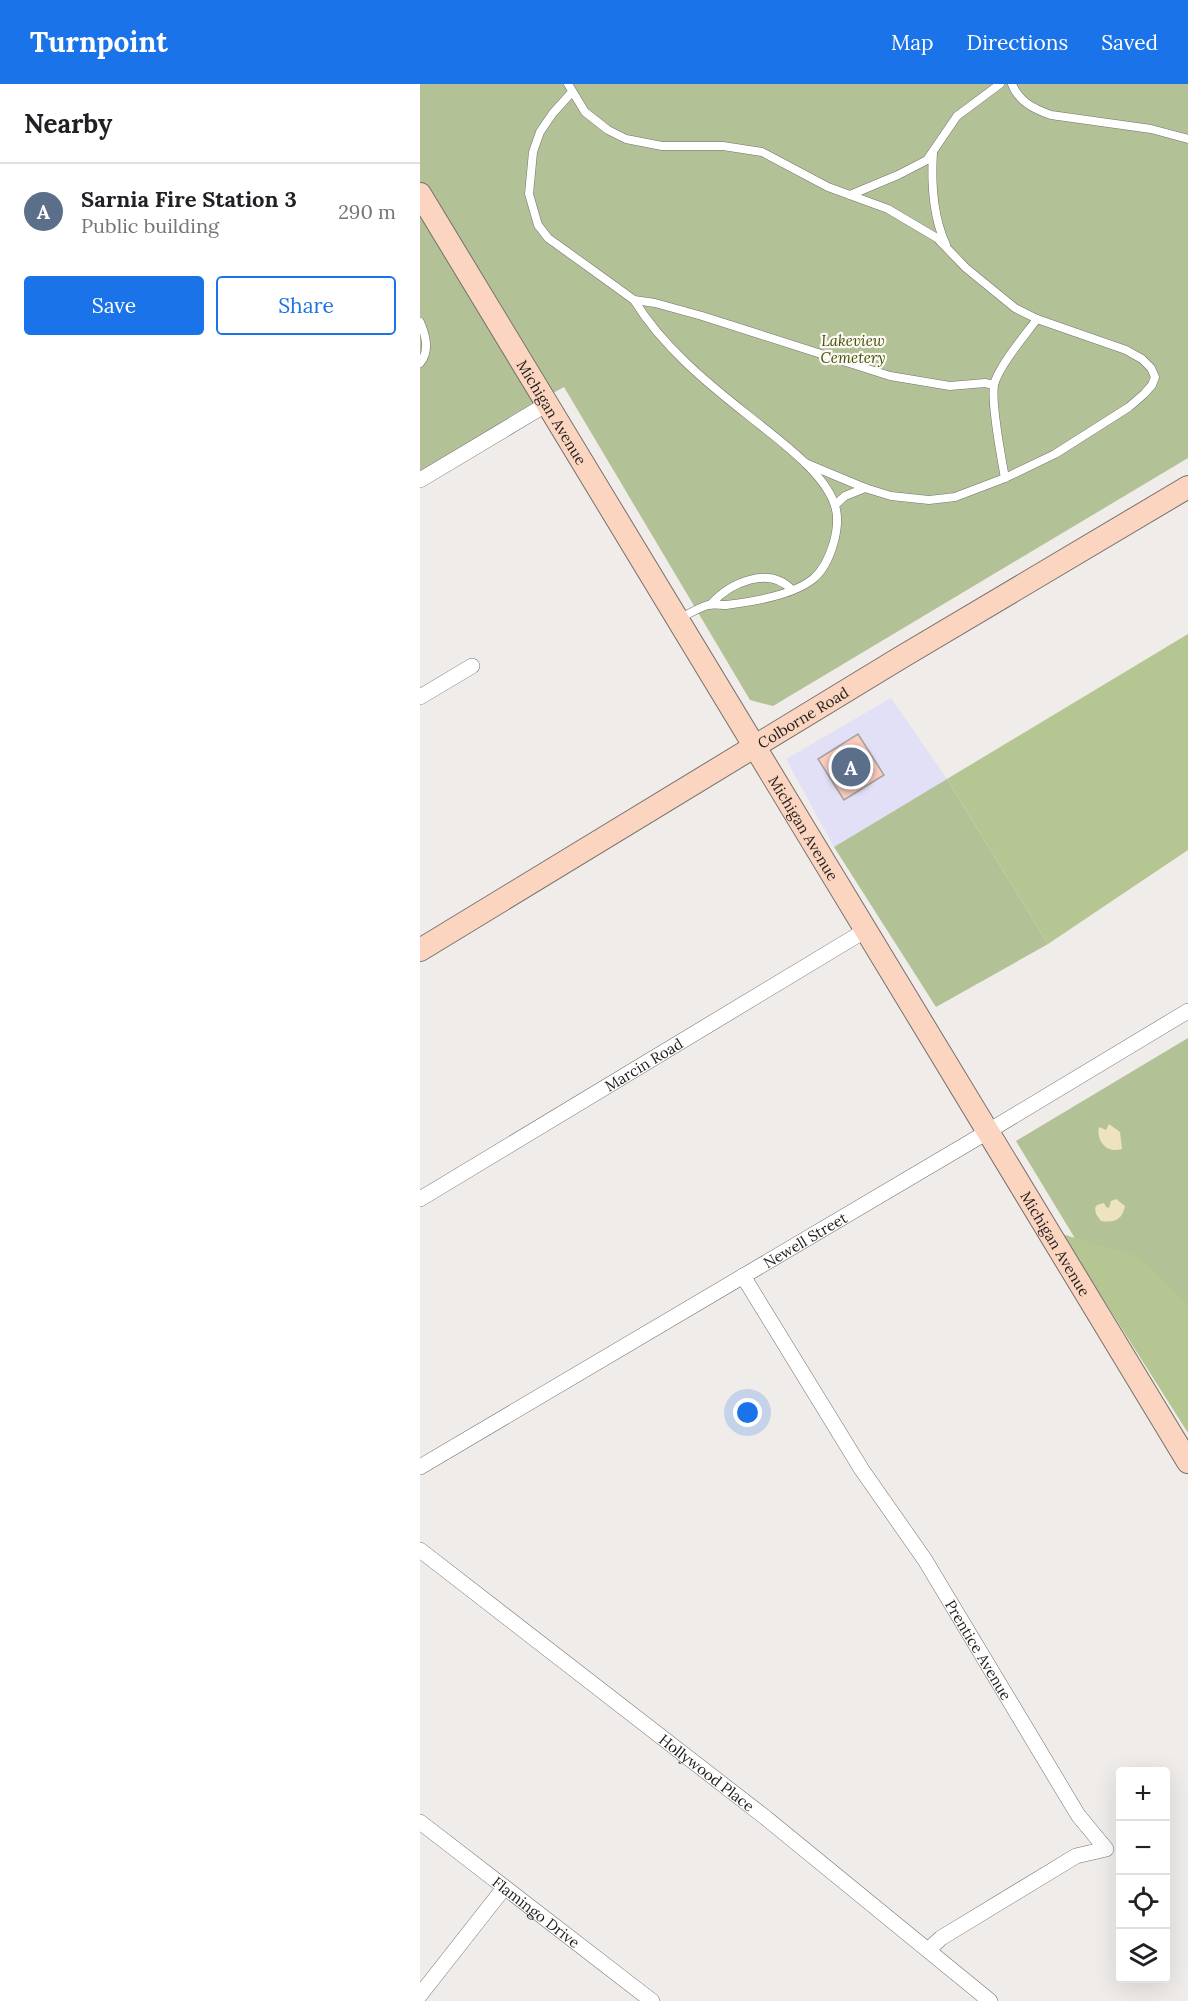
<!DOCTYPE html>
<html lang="en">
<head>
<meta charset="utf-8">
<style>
  body { margin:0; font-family:Lora,serif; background:#f2f2f2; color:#202124 }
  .controls { position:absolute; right:18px; bottom:18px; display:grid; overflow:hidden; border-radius:6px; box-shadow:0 6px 24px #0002 }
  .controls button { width:54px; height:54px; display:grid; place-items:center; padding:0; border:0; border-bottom:2px solid #e0e0e0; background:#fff; color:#202124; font:30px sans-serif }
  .you { position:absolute; left:328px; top:1329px; width:21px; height:21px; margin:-15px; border:4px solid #fff; border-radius:50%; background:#1a73e8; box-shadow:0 0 0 9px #1a73e833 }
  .badge { display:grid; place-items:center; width:39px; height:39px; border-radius:50%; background:#1a73e8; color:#fff; font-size:20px; font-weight:700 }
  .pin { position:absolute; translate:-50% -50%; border:3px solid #fff; box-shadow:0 2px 6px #0006 }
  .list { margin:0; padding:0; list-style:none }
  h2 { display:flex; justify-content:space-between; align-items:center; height:78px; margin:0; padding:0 24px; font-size:26px }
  h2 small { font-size:20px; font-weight:400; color:#757577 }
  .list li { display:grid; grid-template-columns:39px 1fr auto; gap:18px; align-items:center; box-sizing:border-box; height:96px; padding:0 24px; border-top:2px solid #e0e0e0 }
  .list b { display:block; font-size:22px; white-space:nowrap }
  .list p { margin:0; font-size:20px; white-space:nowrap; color:#757577 }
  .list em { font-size:20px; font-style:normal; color:#757577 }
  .actions { display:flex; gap:12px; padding:18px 24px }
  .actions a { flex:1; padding:14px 0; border:2px solid #1a73e8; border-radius:6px; text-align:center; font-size:21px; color:#1a73e8 }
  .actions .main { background:#1a73e8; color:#fff }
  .icon { flex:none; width:33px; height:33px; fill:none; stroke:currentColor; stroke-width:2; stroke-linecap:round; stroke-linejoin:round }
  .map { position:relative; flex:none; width:768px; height:1917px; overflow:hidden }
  header { display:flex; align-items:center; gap:36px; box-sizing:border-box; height:84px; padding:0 30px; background:#1a73e8; color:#fff }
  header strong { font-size:28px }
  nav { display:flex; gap:33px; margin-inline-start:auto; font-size:21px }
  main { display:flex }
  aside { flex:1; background:#fff }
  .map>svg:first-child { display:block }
  .commercial { fill:#e2e0f6 }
  .green { fill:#b3c196 }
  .forest { fill:#b6c693 }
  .sand { fill:#ede3be }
  .building { fill:#fcccbf; stroke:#a6a2a0; stroke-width:1.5 }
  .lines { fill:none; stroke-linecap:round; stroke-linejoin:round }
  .lane-casing { stroke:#75716f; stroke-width:9 }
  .street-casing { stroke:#75716f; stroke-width:16 }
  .secondary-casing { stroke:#75716f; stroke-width:24 }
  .lane { stroke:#fff; stroke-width:8 }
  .street { stroke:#fff; stroke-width:15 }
  .secondary { stroke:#fbd5bf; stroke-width:22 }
  .labels { text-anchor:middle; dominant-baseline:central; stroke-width:4.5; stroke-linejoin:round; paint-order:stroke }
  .park-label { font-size:15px; font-style:italic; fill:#450; stroke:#fdf9f7 }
  .street-label { font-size:15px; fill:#1f1d1c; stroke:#fdf9f7 }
</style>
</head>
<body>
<header>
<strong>Turnpoint</strong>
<nav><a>Map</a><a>Directions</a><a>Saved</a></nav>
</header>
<main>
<aside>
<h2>Nearby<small></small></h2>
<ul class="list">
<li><span class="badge" style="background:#5c6f8a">A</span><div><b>Sarnia Fire Station 3</b><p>Public building</p></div><em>290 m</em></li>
</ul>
<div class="actions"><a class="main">Save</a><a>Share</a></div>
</aside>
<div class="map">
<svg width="768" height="1917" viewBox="0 0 768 1917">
  <rect width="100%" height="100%" fill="#f0ece9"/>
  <polygon class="commercial" points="471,614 527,695 414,763 366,675"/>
  <g class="green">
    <polygon points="0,0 768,0 768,374 353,622 330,616 144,303 86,335 0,392"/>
    <polygon points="527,695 628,860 516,923 414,763"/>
    <polygon points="768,954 768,1341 596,1057"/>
  </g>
  <g class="forest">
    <polygon points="768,550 768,766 628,860 527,695"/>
    <polygon points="642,1150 719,1173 768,1221 768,1349"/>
  </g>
  <g class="sand">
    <path d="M689,1040l11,8 2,17c-15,5 -26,-8 -23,-22l7,3z"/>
    <path d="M696,1115l9,7c-3,14 -10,17 -24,15l-5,-7 -1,-6 2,-3 7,-2 2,4 3,1 2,-7z"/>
  </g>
  <polygon class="building" points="438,650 464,691 424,716 398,675"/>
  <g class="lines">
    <defs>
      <g id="lane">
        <polyline points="148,0 165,28 188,46 206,55 242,62 303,62 342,68 408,103 468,125 517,154 546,184 595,224 617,235 706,266 722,275 731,284 735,293 732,301 724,310 709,323 635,370 585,394 535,413 509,416 471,412 445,404 385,379"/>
        <path d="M592,0c7,18 22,25 39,31l100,14 37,10"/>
        <polyline points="152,8 133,29 120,48 113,68 109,110 118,141 128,154 185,195 214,216 235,219 282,232 470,292 530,302 565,299 574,301"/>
        <path d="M513,68c-2,31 0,65 13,93"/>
        <polyline points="430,111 478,91 507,76 537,32 580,0"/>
        <path d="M214,216c28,46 73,83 115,116 27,22 73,54 85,87 9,22 -4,62 -21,76 -20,16 -62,23 -87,26 -6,0 -12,-1 -18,0 -10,3 -20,9 -29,14"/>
        <path d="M0,238c6,14 10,29 0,41"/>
        <path d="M585,394c-4,-22 -14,-73 -11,-93 4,-18 32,-51 43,-66"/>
        <polyline points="415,421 425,412 445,404"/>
        <path d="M291,520c19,-21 58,-39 81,-14"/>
      </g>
      <g id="street">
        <polyline points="0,396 127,320"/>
        <polyline points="0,613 52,582"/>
        <path id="s1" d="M0,1115l446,-269"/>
        <path id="s2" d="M323,1192l119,194 63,90 153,255 28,34 -30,7 -135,82 -13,12"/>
        <path id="s3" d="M0,1383l552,-326 216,-130"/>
        <path id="s4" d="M0,1466l346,268 224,183"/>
        <path id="s5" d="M0,1738l232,179"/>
        <polyline points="0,1911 84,1804"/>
      </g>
      <g id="secondary">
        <path id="s6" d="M0,110l768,1268"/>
        <path id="s7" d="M0,866l480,-292 288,-171"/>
      </g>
    </defs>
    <use href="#lane" class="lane-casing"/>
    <use href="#street" class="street-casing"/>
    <use href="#secondary" class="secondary-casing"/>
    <use href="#lane" class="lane"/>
    <use href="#street" class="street"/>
    <use href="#secondary" class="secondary"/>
  </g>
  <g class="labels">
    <g class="park-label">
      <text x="433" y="256">Lakeview<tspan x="433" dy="17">Cemetery</tspan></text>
    </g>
    <g class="street-label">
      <text stroke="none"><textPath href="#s6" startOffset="255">Michigan Avenue</textPath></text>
      <text stroke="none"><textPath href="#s7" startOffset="448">Colborne Road</textPath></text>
      <text stroke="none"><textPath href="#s6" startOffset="741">Michigan Avenue</textPath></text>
      <text stroke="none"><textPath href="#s1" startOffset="261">Marcin Road</textPath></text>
      <text stroke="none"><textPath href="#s3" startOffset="447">Newell Street</textPath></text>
      <text stroke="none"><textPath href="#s6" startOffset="1227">Michigan Avenue</textPath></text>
      <text stroke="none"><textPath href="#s2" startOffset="442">Prentice Avenue</textPath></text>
      <text stroke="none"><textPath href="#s4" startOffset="363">Hollywood Place</textPath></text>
      <text stroke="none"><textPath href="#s5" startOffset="147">Flamingo Drive</textPath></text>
    </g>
  </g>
</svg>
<div class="controls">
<button>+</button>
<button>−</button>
<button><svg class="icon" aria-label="locate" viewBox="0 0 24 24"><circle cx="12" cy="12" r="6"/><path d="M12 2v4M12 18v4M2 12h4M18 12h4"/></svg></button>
<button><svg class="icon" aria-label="layers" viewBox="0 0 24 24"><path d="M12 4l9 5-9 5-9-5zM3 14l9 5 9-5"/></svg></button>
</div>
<div class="you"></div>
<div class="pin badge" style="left:431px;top:683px;background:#5c6f8a">A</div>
</div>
</main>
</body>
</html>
